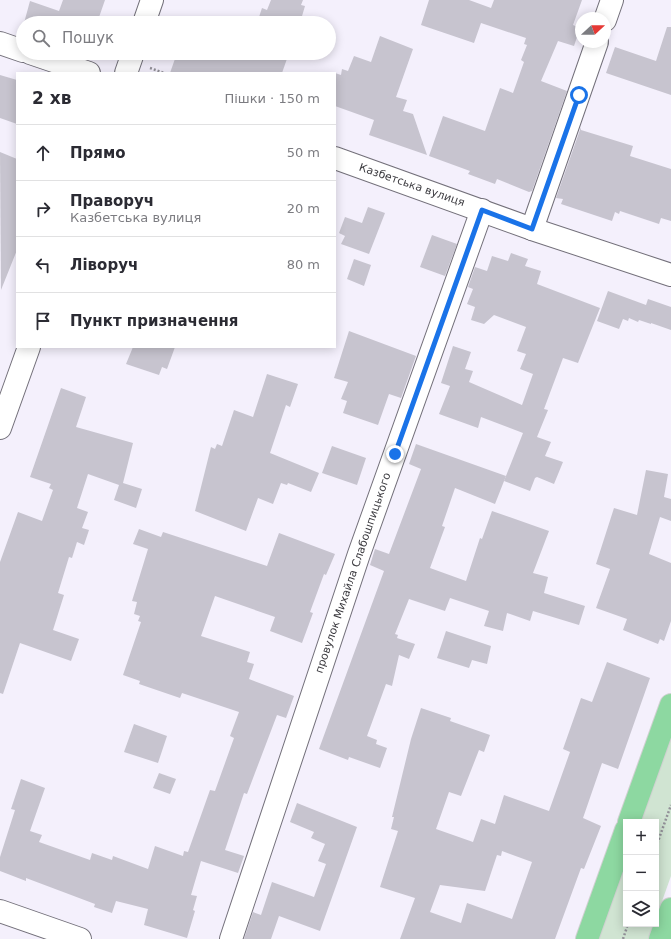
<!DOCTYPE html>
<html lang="uk">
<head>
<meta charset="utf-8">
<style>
  body { margin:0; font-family:"DejaVu Sans",sans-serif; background:#f2f2f3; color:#2b2b33 }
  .controls { position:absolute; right:12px; bottom:12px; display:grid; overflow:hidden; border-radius:0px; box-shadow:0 2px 10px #0003 }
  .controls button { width:36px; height:36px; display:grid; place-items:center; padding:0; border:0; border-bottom:1px solid #e1e1e2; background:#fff; color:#2b2b33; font:20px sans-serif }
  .compass { position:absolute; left:575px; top:12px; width:36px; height:36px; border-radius:50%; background:#fff; box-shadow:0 2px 10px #0003; rotate:69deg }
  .stop { position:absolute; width:12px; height:12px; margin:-9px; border:3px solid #1a73e8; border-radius:50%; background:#fff }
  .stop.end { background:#1a73e8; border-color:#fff; box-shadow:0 1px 4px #0008 }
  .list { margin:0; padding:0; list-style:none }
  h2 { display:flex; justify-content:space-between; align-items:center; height:52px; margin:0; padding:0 16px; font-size:17px }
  h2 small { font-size:13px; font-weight:400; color:#7c7c81 }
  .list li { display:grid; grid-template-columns:26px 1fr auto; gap:12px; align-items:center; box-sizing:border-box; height:56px; padding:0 16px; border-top:1px solid #e1e1e2 }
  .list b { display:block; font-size:15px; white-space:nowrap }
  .list p { margin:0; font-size:13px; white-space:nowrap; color:#7c7c81 }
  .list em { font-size:13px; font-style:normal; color:#7c7c81 }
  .icon { flex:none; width:22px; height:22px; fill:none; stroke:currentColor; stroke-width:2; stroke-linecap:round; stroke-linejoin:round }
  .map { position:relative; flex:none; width:671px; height:939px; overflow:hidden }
  .search { position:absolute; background:#fff; box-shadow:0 2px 10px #0003; left:16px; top:16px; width:320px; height:44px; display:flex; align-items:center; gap:10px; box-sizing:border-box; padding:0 14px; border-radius:22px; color:#7c7c81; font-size:15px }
  .panel { position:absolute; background:#fff; box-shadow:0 2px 10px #0003; left:16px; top:72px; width:320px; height:276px; border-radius:0px }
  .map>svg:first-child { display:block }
  .green { fill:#d0e4d2 }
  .building { fill:#c7c4cf; fill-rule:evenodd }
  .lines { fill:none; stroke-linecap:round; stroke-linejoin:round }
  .minor-casing { stroke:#73707a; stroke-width:24 }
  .major-casing { stroke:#d0d0d1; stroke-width:24 }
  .path { stroke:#929098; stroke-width:2.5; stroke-dasharray:2 2; stroke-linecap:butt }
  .minor { stroke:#fff; stroke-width:22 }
  .major { stroke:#8dd8a1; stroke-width:22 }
  .route { stroke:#1a73e8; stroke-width:5 }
  .labels { text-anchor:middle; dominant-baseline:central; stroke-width:3; stroke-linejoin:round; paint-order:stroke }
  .street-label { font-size:11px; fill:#3b3a3f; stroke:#fff }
</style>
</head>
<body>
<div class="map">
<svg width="671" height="939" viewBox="0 0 671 939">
  <rect width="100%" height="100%" fill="#f4f0fc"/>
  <g class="green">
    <polygon points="671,735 671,876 656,918 656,822 640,822"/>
    <polygon points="626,860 626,924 654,924 648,939 598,939"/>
  </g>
  <g class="building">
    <polygon points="63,0 105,0 97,23 24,23 30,1 59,11"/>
    <polygon points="271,0 303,0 301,5 305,6 300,23 257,23 262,8 267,10"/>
    <polygon points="429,0 469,0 491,8 494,0 582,0 573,25 580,28 574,46 558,41 541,81 567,91 532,191 529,192 497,179 495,184 468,174 470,171 429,156 443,116 485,131 500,88 513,93 524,62 521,60 527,45 524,44 526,38 481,23 474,43 421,25"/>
    <polygon points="189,18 202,23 188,23"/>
    <polygon points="667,27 671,27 671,95 606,73 615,47 656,61"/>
    <polygon points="380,36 413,49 396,97 407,100 403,111 413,114 427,155 369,135 374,120 335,106 335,73 341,75 342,69 348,71 354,56 371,62"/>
    <polygon points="177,53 289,53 282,73 170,73"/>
    <polygon points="0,75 17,80 17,124 0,118"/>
    <polygon points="581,127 581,130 633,146 630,156 671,169 671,221 661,218 659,224 620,211 619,214 615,212 612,221 561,204 563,199 556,198"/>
    <polygon points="0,152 17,159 17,250 1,290"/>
    <polygon points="368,207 385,213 369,254 341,244 345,236 339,233 345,217 362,223"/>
    <polygon points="432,235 457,244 445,276 420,267"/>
    <polygon points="511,253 528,259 525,266 541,271 537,284 600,308 578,363 563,358 544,409 548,410 537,437 551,442 545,456 563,462 554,484 537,477 535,478 530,491 504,481 523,433 481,417 478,428 439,414 450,386 441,383 453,346 471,352 465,369 473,371 469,382 522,405 533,374 520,369 526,354 517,351 526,327 494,315 484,324 471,320 475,307 467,304 473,289 468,287 475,267 487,271 492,256 508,261"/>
    <polygon points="354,259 371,265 364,286 347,279"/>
    <polygon points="608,291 646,305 648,299 671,307 671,330 651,323 651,324 639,320 638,322 629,318 628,321 623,319 619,329 597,321"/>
    <polygon points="349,331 416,356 401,398 389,394 378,425 343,413 347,401 341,399 348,382 334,378"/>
    <polygon points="133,347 175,347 167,369 162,367 159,375 126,364"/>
    <polygon points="267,374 298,384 290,407 286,405 270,453 319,473 311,492 288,483 287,485 281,483 273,504 258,498 246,531 195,511 211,447 215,449 217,444 222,446 234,410 253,417"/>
    <polygon points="61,388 86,397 76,427 133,443 123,483 142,489 136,508 114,500 119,485 88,474 77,508 88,512 82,528 89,530 84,545 77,542 72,558 69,557 58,593 64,595 53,630 79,639 71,661 20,643 3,694 0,693 0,562 18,512 42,521 53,490 49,488 51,484 30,477"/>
    <polygon points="416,444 506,476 495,504 455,488 442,526 445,527 430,568 466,581 480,538 482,539 492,511 549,531 533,573 548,577 544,593 585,606 579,625 533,611 530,621 507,613 503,631 484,626 489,611 450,598 445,611 409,599 395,634 398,635 397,638 415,644 409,659 399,655 392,686 386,684 367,736 377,740 376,744 387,748 380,768 349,757 348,760 319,749 384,571 370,565 375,549 389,554 421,469 409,464"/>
    <polygon points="332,446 366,458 357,485 322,473"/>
    <polygon points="646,470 668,474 664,497 671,499 671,521 660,517 649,554 671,563 671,621 664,641 660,639 658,644 623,630 627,619 596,608 610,569 596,564 614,508 637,515"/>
    <polygon points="139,529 161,537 163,532 267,566 279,533 335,554 326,575 324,574 310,612 313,613 302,643 270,631 275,617 215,596 201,636 250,652 247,662 254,664 249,679 294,696 286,718 277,715 247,794 244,793 225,850 244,856 238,873 201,861 191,895 197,896 193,910 195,911 187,938 144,925 148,909 116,901 112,913 94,907 95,904 26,878 26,881 0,871 0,857 15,810 11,809 21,779 45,788 30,831 42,835 39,842 90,860 92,853 112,860 113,856 148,869 155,846 183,856 184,851 188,852 210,790 215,791 234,738 230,736 239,712 182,693 180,698 139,684 140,681 123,675 141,622 138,621 140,616 134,614 137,602 132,601 148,549 133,544"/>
    <polygon points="446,631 491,646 487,664 472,660 469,668 437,658"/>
    <path d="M607,662l43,16 -32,91 -16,-6 -19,55 18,8 -17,43 -3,-1 -26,71h-155l15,-41 -35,-11 18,-56 -7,-2 3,-12h-2l19,-78 10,-31 30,10 -1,3 40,14 -6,17 -5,-2 -18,46 -12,-4 -13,37 37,13 8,-23 14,5 9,-29 45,16 21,-59 -7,-3 18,-51 11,4zM502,851l30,11 -20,57 -45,-16 -6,20 -31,-11 10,-27 45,6 12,-36 4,1z"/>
    <polygon points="134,724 167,736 158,763 124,752"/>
    <polygon points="159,773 176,779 170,794 153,788"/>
    <polygon points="297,803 357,827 320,931 279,916 271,939 244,939 253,912 261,915 272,882 314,897 326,864 318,861 325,844 311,838 314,832 290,822"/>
  </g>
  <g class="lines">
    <defs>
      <g id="minor">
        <polyline points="605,20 612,0"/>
        <polyline points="144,23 152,0"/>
        <polyline points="0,43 23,51"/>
        <polyline points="30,53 89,73"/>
        <polyline points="126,73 133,53"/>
        <polyline points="335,158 532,229 671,275"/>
        <polyline points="532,229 597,42"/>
        <polyline points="0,428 29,347"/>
        <polyline points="0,911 80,939"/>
        <polyline points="231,939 359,554 482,210"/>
      </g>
      <g id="major">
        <polyline points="629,822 671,705"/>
        <polyline points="587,939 626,830"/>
        <polyline points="660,939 671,909"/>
      </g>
    </defs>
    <use href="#minor" class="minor-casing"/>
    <use href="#major" class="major-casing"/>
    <g class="path">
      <polyline points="150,68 164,73"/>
      <polyline points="656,847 671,805"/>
      <polyline points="623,939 628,924"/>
    </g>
    <use href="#minor" class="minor"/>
    <use href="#major" class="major"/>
  </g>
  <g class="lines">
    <polyline class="route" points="395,454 482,210 532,229 579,95"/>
  </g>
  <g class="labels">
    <g class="street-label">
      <text transform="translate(412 185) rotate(19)">Казбетська вулиця</text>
      <text transform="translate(353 573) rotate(-71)">провулок Михайла Слабошпицького</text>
    </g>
  </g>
</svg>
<div class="controls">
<button>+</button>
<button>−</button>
<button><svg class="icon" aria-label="layers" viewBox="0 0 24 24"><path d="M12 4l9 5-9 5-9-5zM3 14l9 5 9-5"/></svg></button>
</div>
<svg class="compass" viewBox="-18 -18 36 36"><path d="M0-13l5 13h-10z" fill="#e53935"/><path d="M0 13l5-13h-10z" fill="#7c7c81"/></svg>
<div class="stop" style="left:579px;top:95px"></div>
<div class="stop end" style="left:395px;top:454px"></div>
<div class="search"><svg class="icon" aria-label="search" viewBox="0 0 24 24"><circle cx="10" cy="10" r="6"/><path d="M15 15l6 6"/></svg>Пошук</div>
<section class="panel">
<h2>2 хв<small>Пішки · 150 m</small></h2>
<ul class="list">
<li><svg class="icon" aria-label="ahead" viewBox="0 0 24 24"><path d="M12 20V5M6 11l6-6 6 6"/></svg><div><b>Прямо</b></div><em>50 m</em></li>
<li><svg class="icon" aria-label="right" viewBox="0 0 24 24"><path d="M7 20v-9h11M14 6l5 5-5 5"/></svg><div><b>Праворуч</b><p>Казбетська вулиця</p></div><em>20 m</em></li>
<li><svg class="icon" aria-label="left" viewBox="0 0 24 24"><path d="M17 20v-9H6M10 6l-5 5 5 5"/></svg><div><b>Ліворуч</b></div><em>80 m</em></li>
<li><svg class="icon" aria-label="arrive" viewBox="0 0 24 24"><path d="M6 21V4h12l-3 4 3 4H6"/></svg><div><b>Пункт призначення</b></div></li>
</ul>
</section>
</div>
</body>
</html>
